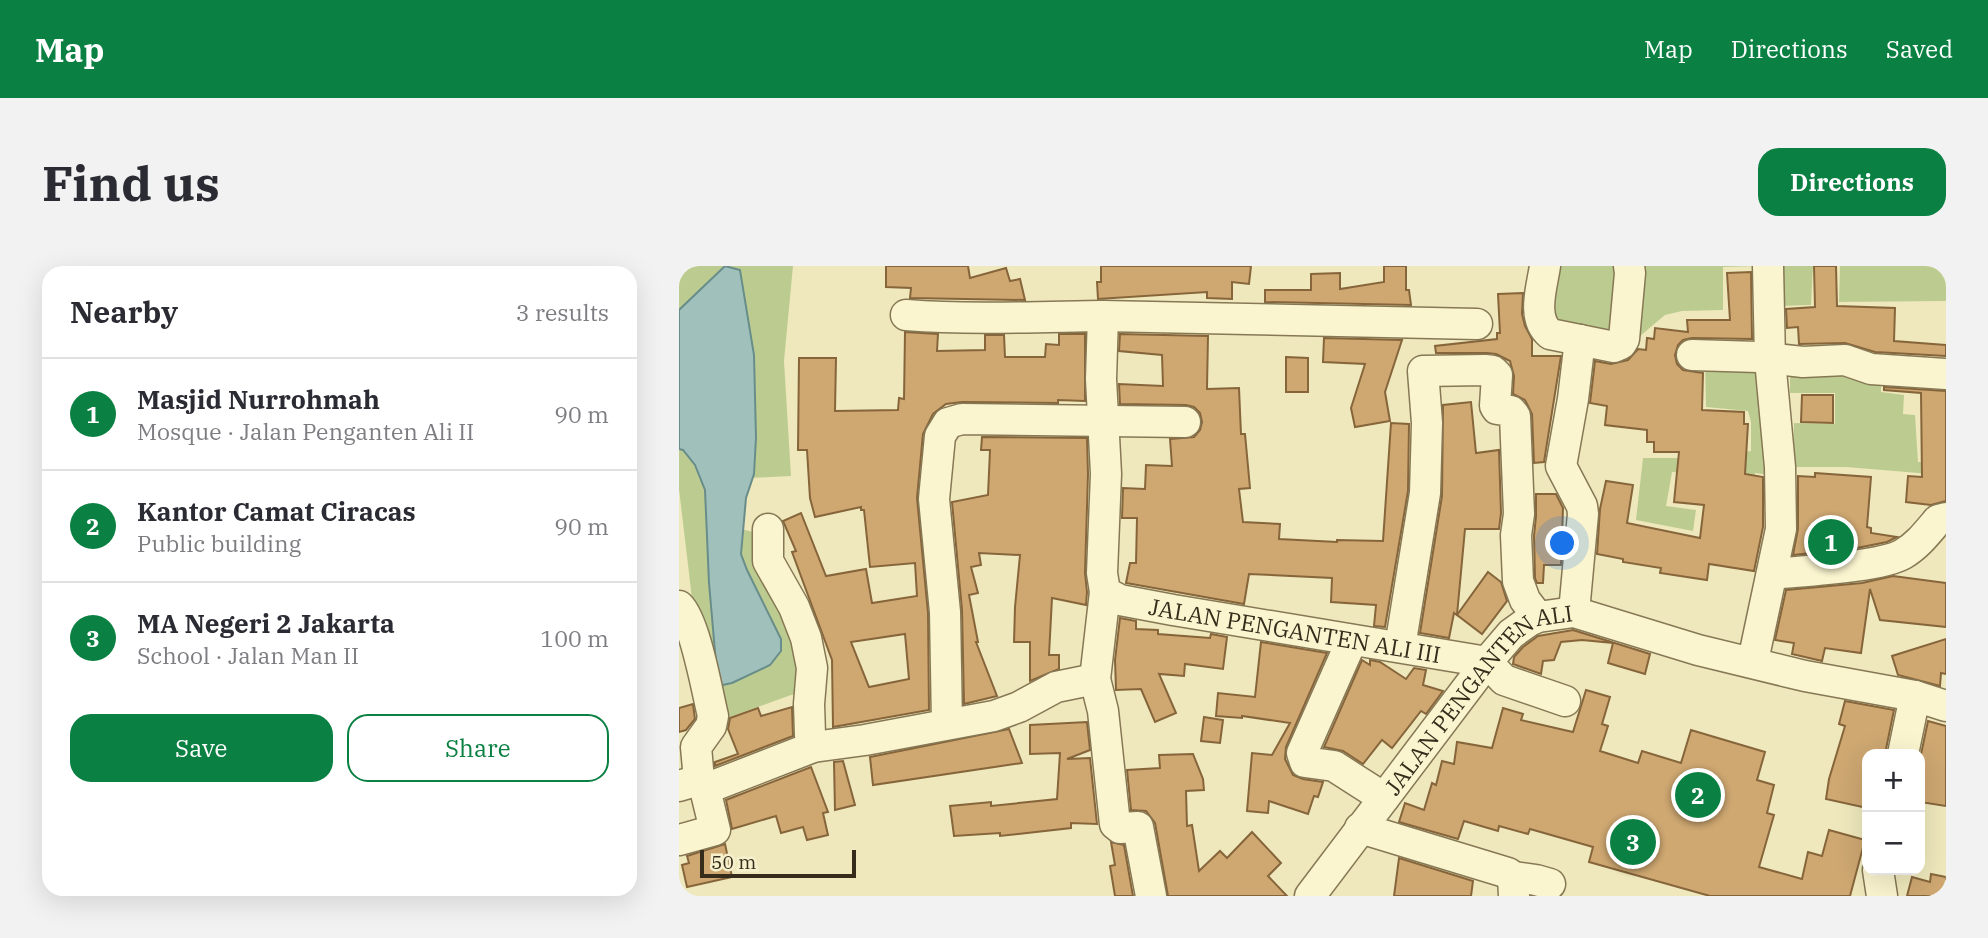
<!DOCTYPE html>
<html lang="en">
<head>
<meta charset="utf-8">
<style>
  body { margin:0; font-family:"IBM Plex Serif",serif; background:#f2f2f3; color:#2b2b33 }
  .controls { position:absolute; right:21px; bottom:21px; display:grid; overflow:hidden; border-radius:14px; box-shadow:0 7px 28px #0002 }
  .controls button { width:63px; height:63px; display:grid; place-items:center; padding:0; border:0; border-bottom:2px solid #e1e1e2; background:#fff; color:#2b2b33; font:35px sans-serif }
  .scale { position:absolute; left:21px; bottom:18px; width:156px; box-sizing:border-box; padding-left:7px; border:4px solid #352c1b; border-top:0; font-size:19px; line-height:24px; white-space:nowrap; color:#352c1b; -webkit-text-stroke:5px #f6f1cc; paint-order:stroke }
  .you { position:absolute; left:884px; top:278px; width:24px; height:24px; margin:-18px; border:5px solid #fff; border-radius:50%; background:#1a73e8; box-shadow:0 0 0 10px #1a73e833 }
  .badge { display:grid; place-items:center; width:46px; height:46px; border-radius:50%; background:#0b8043; color:#fff; font-size:23px; font-weight:700 }
  .pin { position:absolute; translate:-50% -50%; border:4px solid #fff; box-shadow:0 2px 7px #0006 }
  .list { margin:0; padding:0; list-style:none }
  h2 { display:flex; justify-content:space-between; align-items:center; height:91px; margin:0; padding:0 28px; font-size:30px }
  h2 small { font-size:23px; font-weight:400; color:#7c7c81 }
  .list li { display:grid; grid-template-columns:46px 1fr auto; gap:21px; align-items:center; box-sizing:border-box; height:112px; padding:0 28px; border-top:2px solid #e1e1e2 }
  .list b { display:block; font-size:26px; white-space:nowrap }
  .list p { margin:0; font-size:23px; white-space:nowrap; color:#7c7c81 }
  .list em { font-size:23px; font-style:normal; color:#7c7c81 }
  .actions { display:flex; gap:14px; padding:21px 28px }
  .actions a { flex:1; padding:16px 0; border:2px solid #0b8043; border-radius:21px; text-align:center; font-size:24px; color:#0b8043 }
  .actions .main { background:#0b8043; color:#fff }
  .map { position:relative; flex:none; width:1267px; height:630px; overflow:hidden; border-radius:21px }
  header { display:flex; align-items:center; gap:42px; box-sizing:border-box; height:98px; padding:0 35px; background:#0b8043; color:#fff }
  header strong { font-size:33px }
  nav { display:flex; gap:38px; margin-inline-start:auto; font-size:24px }
  .intro { display:flex; align-items:center; justify-content:space-between; box-sizing:border-box; height:168px; padding:0 42px }
  h1 { margin:0; font-size:49px }
  .button { padding:18px 32px; border-radius:21px; background:#0b8043; color:#fff; font-size:24px; font-weight:700 }
  main { display:flex; gap:42px; padding:0 42px }
  aside { flex:1; background:#fff; border-radius:21px; box-shadow:0 7px 28px #0002 }
  .map>svg:first-child { display:block }
  .green { fill:#bccc90 }
  .water { fill:#a0c0bb; stroke:#688d8a; stroke-width:2 }
  .building { fill:#cea771; stroke:#86653b; stroke-width:2; fill-rule:evenodd }
  .lines { fill:none; stroke-linecap:round; stroke-linejoin:round }
  .minor-casing { stroke:#867855; stroke-width:33 }
  .minor { stroke:#faf4cf; stroke-width:30 }
  .labels { text-anchor:middle; dominant-baseline:central; stroke-width:6; stroke-linejoin:round; paint-order:stroke }
  .street-label { font-size:23px; fill:#352c1b; stroke:#f6f1cc }
</style>
</head>
<body>
<header>
<strong>Map</strong>
<nav><a>Map</a><a>Directions</a><a>Saved</a></nav>
</header>
<div class="intro"><h1>Find us</h1><a class="button">Directions</a></div>
<main>
<aside>
<h2>Nearby<small>3 results</small></h2>
<ul class="list">
<li><span class="badge">1</span><div><b>Masjid Nurrohmah</b><p>Mosque · Jalan Penganten Ali II</p></div><em>90 m</em></li>
<li><span class="badge">2</span><div><b>Kantor Camat Ciracas</b><p>Public building</p></div><em>90 m</em></li>
<li><span class="badge">3</span><div><b>MA Negeri 2 Jakarta</b><p>School · Jalan Man II</p></div><em>100 m</em></li>
</ul>
<div class="actions"><a class="main">Save</a><a>Share</a></div>
</aside>
<div class="map">
<svg width="1267" height="630" viewBox="0 0 1267 630">
  <rect width="100%" height="100%" fill="#efe8bc"/>
  <g class="green">
    <polygon points="0,0 114,0 105,95 112,210 32,214 34,256 90,270 136,427 112,429 37,456 18,375 0,223"/>
    <polygon points="870,0 1134,0 1132,39 1101,40 1079,0 1044,1 1044,44 1003,45 986,49 960,71 865,76"/>
    <polygon points="1161,0 1267,0 1267,35 1160,36"/>
    <polygon points="1026,92 1086,104 1102,210 1076,207 1071,241 1053,211 993,206 987,240 1017,244 1014,265 957,254 964,192 1003,192 1072,185 1072,156 1069,145 1027,141"/>
    <polygon points="1111,101 1202,107 1202,126 1225,129 1224,148 1236,149 1239,196 1264,197 1264,209 1167,201 1114,201 1115,157 1156,158 1156,127 1111,127"/>
  </g>
  <polygon class="water" points="46,0 61,4 75,89 77,172 75,208 67,232 62,288 68,304 102,373 102,385 91,399 53,417 39,420 30,317 26,224 16,199 4,184 0,183 0,44"/>
  <g class="building">
    <polygon points="207,0 289,0 291,12 327,2 331,15 341,13 346,34 231,32 232,22 207,21"/>
    <polygon points="422,0 572,0 570,18 553,16 553,33 528,32 528,26 419,33 418,16 422,16"/>
    <polygon points="705,0 727,0 727,24 730,24 732,39 586,36 586,24 632,24 632,8 661,7 661,23 705,16"/>
    <polygon points="1135,0 1157,0 1158,40 1216,42 1215,75 1267,79 1267,90 1196,86 1166,77 1120,78 1119,61 1108,62 1107,43 1136,41"/>
    <polygon points="1072,6 1073,73 1013,72 1004,74 999,79 996,89 998,98 1004,104 1024,107 1023,144 1065,146 1065,158 1069,158 1066,208 1084,211 1084,261 1075,305 1030,298 1028,314 981,307 982,302 944,296 944,293 918,288 921,243 927,215 954,219 948,257 1021,272 1025,239 995,236 1000,186 975,186 975,176 968,176 968,164 926,159 928,140 911,137 916,95 932,98 949,94 959,83 967,84 968,72 975,73 976,62 1009,66 1008,54 1051,54 1048,7"/>
    <polygon points="844,27 843,48 846,60 853,73 853,90 882,90 865,196 855,197 853,148 846,134 834,128 835,110 831,95 817,88 808,87 757,87 756,80 818,73 818,67 821,67 819,28"/>
    <path d="M226,66l33,2 -1,17 48,-1v-15h19l1,22h40l1,-13 13,1v-11h26v67l-27,-1v3l-96,-1 -16,2 -13,10 -10,20 -6,64 11,115 1,97 -96,17 -1,-67 -40,-108 4,-1 -13,-30 18,-8 25,63 40,-7 6,34 45,-7 -2,-33 -45,4 -6,-57h-3v-3l-46,10 -5,-19 -3,-48h-9l1,-92h37l-1,53 63,-1 1,-12 5,1zM226,368l4,45 -40,8 -18,-45z"/>
    <polygon points="441,68 529,70 528,123 560,122 562,168 566,168 571,222 560,223 564,256 601,258 600,273 658,276 658,274 704,275 712,157 730,158 729,225 706,361 695,360 697,339 652,336 653,312 570,308 565,338 447,317 451,297 457,297 458,252 443,252 444,222 466,223 467,199 493,200 491,173 515,171 521,164 523,156 521,147 515,141 507,139 441,138 440,118 484,120 483,89 440,85"/>
    <polygon points="645,72 723,74 706,126 711,155 676,161 672,142 686,98 644,96"/>
    <polygon points="607,91 629,92 629,126 607,126"/>
    <polygon points="1205,121 1267,125 1267,235 1252,239 1227,236 1229,210 1243,211 1242,127 1205,124"/>
    <polygon points="1123,129 1154,129 1154,157 1122,156"/>
    <polygon points="792,136 797,187 820,184 822,247 820,263 786,263 778,349 775,347 770,372 741,367 763,230 764,139"/>
    <polygon points="303,171 408,172 409,208 406,307 408,326 407,339 373,332 370,389 380,389 380,403 351,415 351,376 335,376 336,341 341,289 300,287 302,299 292,301 299,327 290,329 299,376 297,376 318,430 285,438 283,344 273,236 309,229 311,184 302,184"/>
    <polygon points="1136,207 1192,211 1188,261 1192,262 1192,267 1218,271 1208,276 1178,282 1114,289 1119,263 1119,210 1136,211"/>
    <polygon points="857,228 877,228 884,242 882,299 865,299 864,317 858,317 856,312 855,270 857,250"/>
    <polygon points="809,306 822,316 828,335 803,368 778,349"/>
    <polygon points="1214,310 1267,317 1267,361 1201,354 1191,323 1182,387 1146,382 1143,395 1113,388 1115,377 1096,374 1107,324 1183,317"/>
    <polygon points="441,352 457,355 457,363 479,364 479,368 531,372 532,368 548,371 544,403 506,398 505,410 480,408 497,447 476,456 462,423 437,424 436,394"/>
    <polygon points="894,364 971,388 966,408 929,397 934,377 903,374 882,376 875,394 864,395 862,408 834,398 835,391 844,381 859,370"/>
    <polygon points="1267,373 1267,408 1262,407 1261,420 1219,409 1213,390"/>
    <polygon points="582,376 648,387 607,481 606,493 614,509 624,513 644,516 639,531 635,530 629,548 590,535 589,547 568,545 573,487 593,489 611,457 563,450 563,452 537,450 539,427 576,431"/>
    <polygon points="683,394 691,399 691,394 701,396 727,413 735,402 747,404 744,419 764,425 747,448 742,445 713,482 703,474 684,498 664,485 645,481"/>
    <polygon points="907,424 931,431 923,458 929,460 921,485 959,497 963,485 1002,497 1012,464 1086,486 1078,514 1095,519 1088,547 1095,549 1080,601 1123,613 1129,586 1143,590 1150,564 1186,574 1171,630 1031,630 910,596 914,581 851,563 849,568 820,560 819,565 785,555 779,573 720,556 726,537 745,544 753,517 757,519 763,495 775,498 778,476 813,482 824,442 844,448 842,454 894,466"/>
    <polygon points="1166,435 1215,444 1206,488 1188,488 1188,542 1147,533 1150,513 1166,460 1160,458"/>
    <polygon points="14,438 16,453 7,464 0,466 0,442"/>
    <polygon points="113,441 114,470 36,500 36,496 59,488 49,463 51,452 79,442 82,450"/>
    <polygon points="525,451 544,454 541,477 522,475"/>
    <polygon points="1249,455 1267,460 1267,540 1241,536 1241,493"/>
    <polygon points="408,456 411,484 388,493 411,492 418,558 392,557 392,562 321,570 321,567 275,570 271,540 312,536 312,540 378,533 381,487 351,488 351,459"/>
    <polygon points="330,463 343,497 194,519 191,491"/>
    <polygon points="514,488 524,513 525,524 507,525 508,560 513,559 520,605 541,585 548,592 573,566 602,597 589,610 608,630 489,630 476,557 467,545 452,544 448,504 481,502 480,489"/>
    <polygon points="164,495 176,539 156,544 155,496"/>
    <polygon points="132,501 149,546 144,547 149,569 128,574 124,561 102,567 97,550 53,563 47,534"/>
    <polygon points="432,576 445,579 454,630 436,630 431,600 436,599"/>
    <polygon points="46,578 53,611 8,621 3,599 10,597 8,590"/>
    <polygon points="720,592 794,615 792,630 715,630"/>
    <polygon points="1252,608 1267,611 1267,630 1228,630 1233,611 1251,616"/>
  </g>
  <g class="lines">
    <defs>
      <g id="minor">
        <path d="M866,0c-3,21 -14,52 5,68l64,13 7,-3 3,-5 6,-66 -1,-7"/>
        <path id="s1" d="M227,49c65,5 131,2 197,1l-2,63 5,95 -4,99 3,19 15,8 53,10 314,52 17,18 61,21"/>
        <polyline points="424,50 798,58"/>
        <polyline points="1013,89 1079,91 1124,96 1166,94 1192,103 1267,108"/>
        <polyline points="89,263 89,295 115,341 127,372 133,402 130,438 131,469 134,481"/>
        <path d="M1094,308c29,-3 108,-7 130,-20 14,-8 24,-21 35,-34l8,-2"/>
        <polyline points="426,326 416,413 424,445 436,558 441,562 459,561 472,630"/>
        <path d="M0,340c16,15 28,85 34,110l-2,10 -15,21 3,33"/>
        <polyline points="895,346 904,248 903,240 882,200 894,133 901,74"/>
        <polyline points="673,374 623,487 626,496 655,500 705,532"/>
        <polyline points="721,381 746,227 748,157 744,105 806,104 814,105 818,109 816,140 818,143 832,145 836,150 840,248 837,269 839,315 846,334 859,351"/>
        <polyline points="1074,395 1102,263 1101,201 1091,94 1089,0"/>
        <polyline points="268,458 266,346 255,233 261,170 269,157 283,153 506,156"/>
        <polyline points="1224,488 1236,430"/>
        <polyline points="0,520 20,514 26,523 134,481 186,474 315,450 340,441 377,421 416,413"/>
        <polyline points="681,562 829,607 834,611 835,630"/>
        <polyline points="0,574 36,564 26,523"/>
        <polyline points="1199,604 1203,630"/>
        <polyline points="834,611 857,614 871,618"/>
        <path id="s2" d="M631,630l177,-234 24,-28 18,-13 9,-4 36,-5 124,38 107,26 110,20 31,10"/>
      </g>
    </defs>
    <use href="#minor" class="minor-casing"/>
    <use href="#minor" class="minor"/>
  </g>
  <g class="labels">
    <g class="street-label">
      <text stroke="none"><textPath href="#s1" startOffset="668">JALAN PENGANTEN ALI III</textPath></text>
      <text stroke="none"><textPath href="#s2" startOffset="264">JALAN PENGANTEN ALI</textPath></text>
    </g>
  </g>
</svg>
<div class="controls">
<button>+</button>
<button>−</button>
</div>
<div class="scale">50 m</div>
<div class="you"></div>
<div class="pin badge" style="left:1152px;top:276px">1</div>
<div class="pin badge" style="left:1019px;top:529px">2</div>
<div class="pin badge" style="left:954px;top:576px">3</div>
</div>
</main>
</body>
</html>
